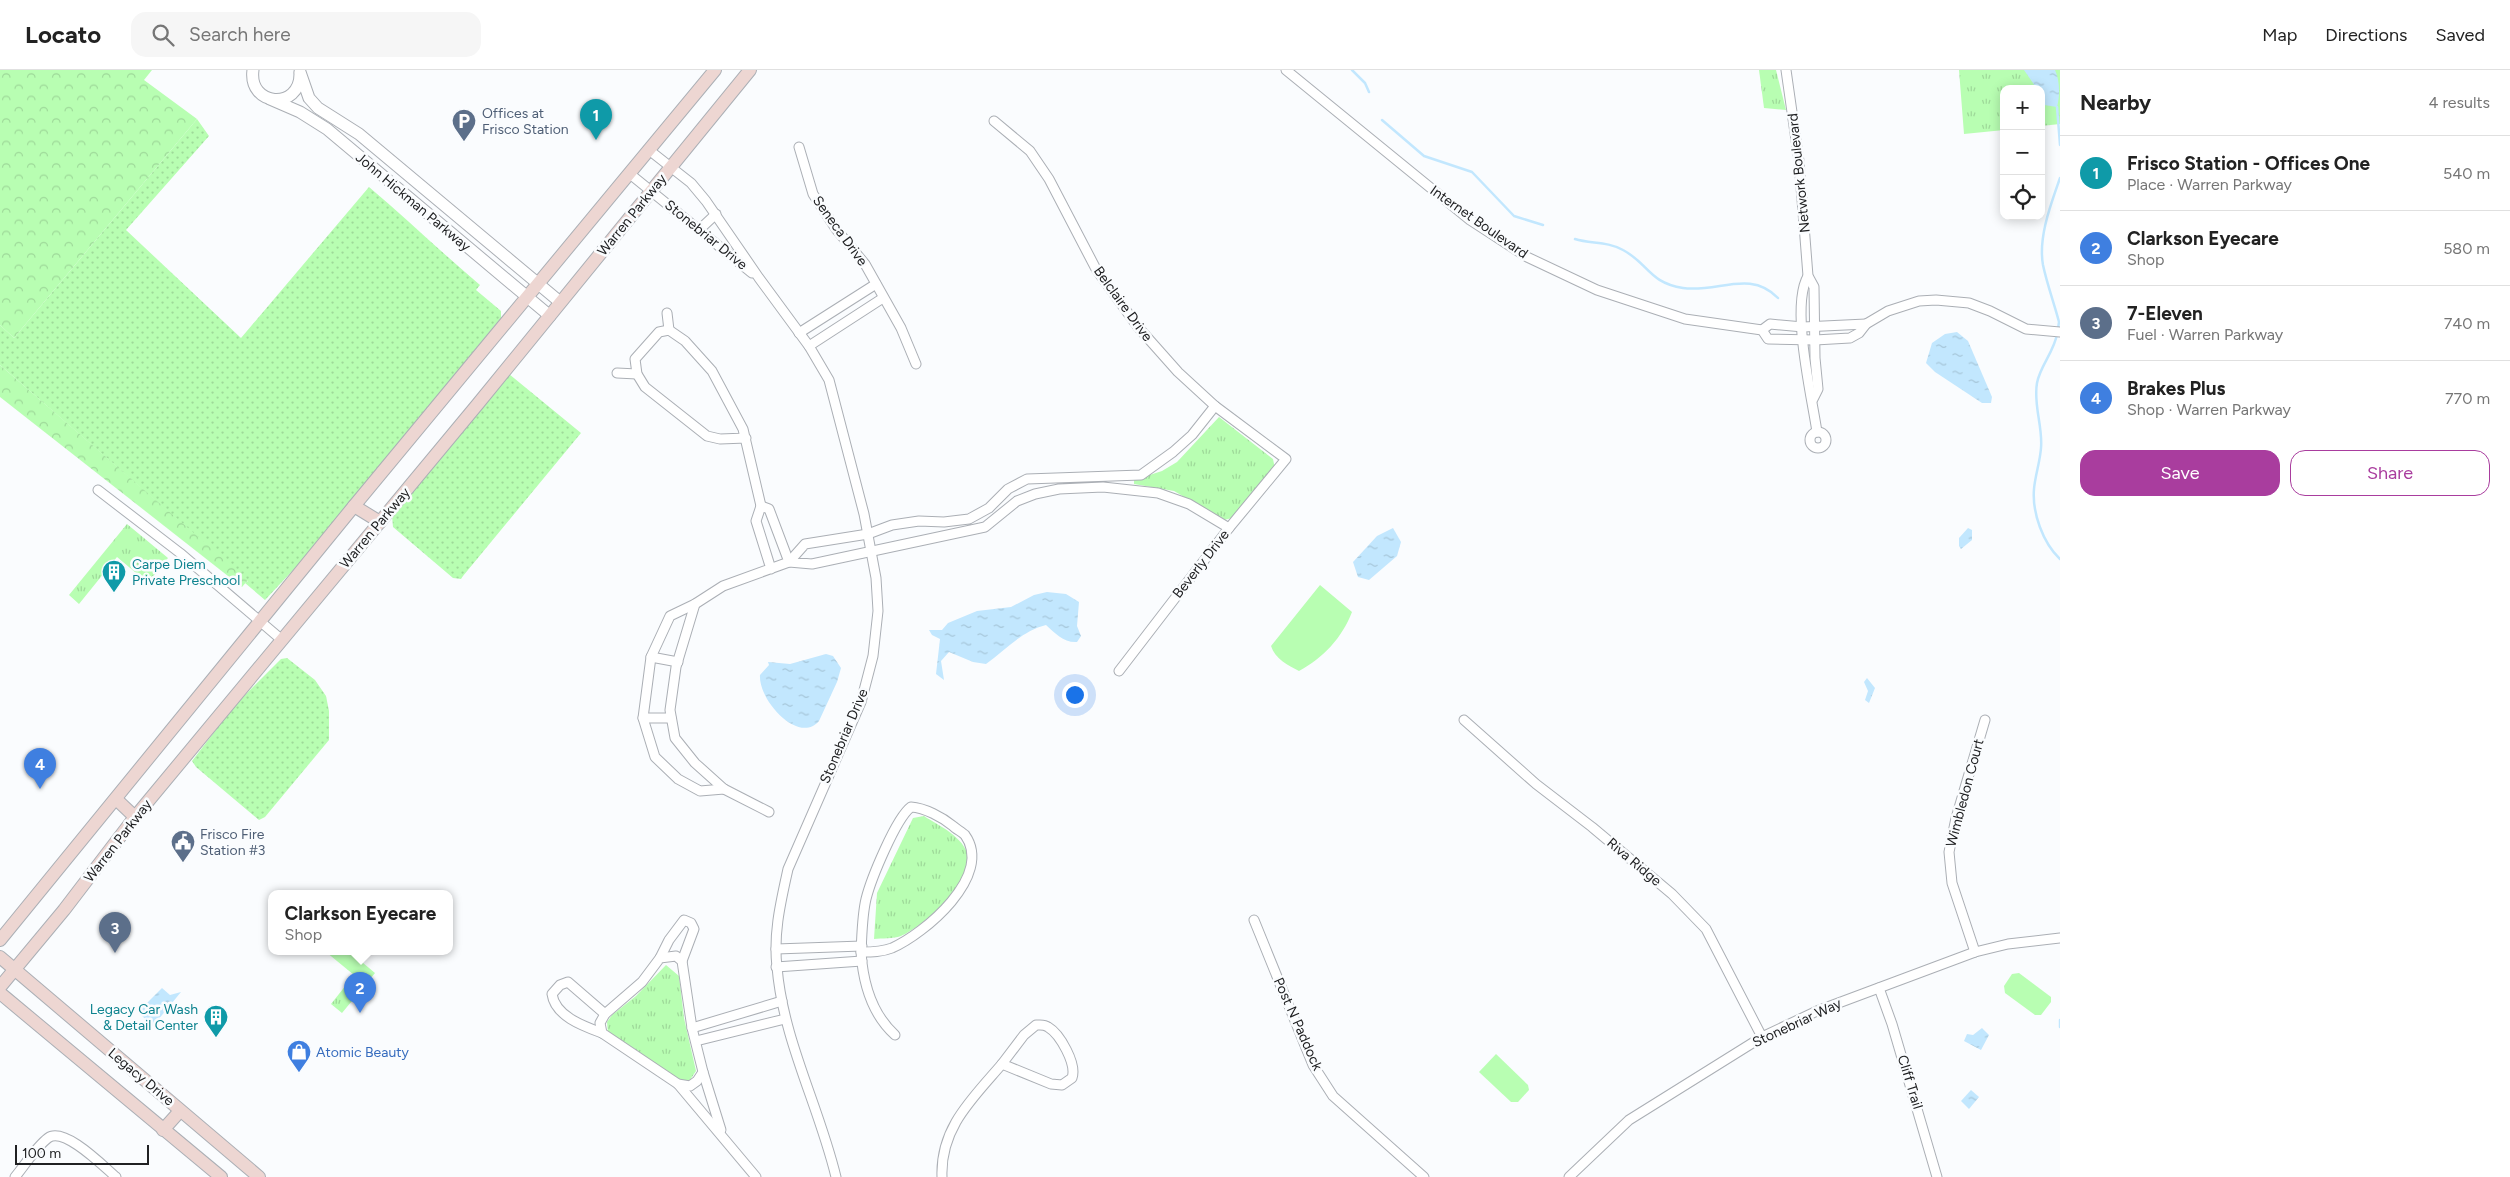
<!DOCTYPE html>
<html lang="en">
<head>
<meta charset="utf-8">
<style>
  body { margin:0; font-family:Figtree,sans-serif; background:#f6f6f6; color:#222 }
  .controls { position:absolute; right:15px; top:15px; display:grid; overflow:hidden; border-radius:10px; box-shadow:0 2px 12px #0003 }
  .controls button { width:45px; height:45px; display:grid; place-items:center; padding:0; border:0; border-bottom:1px solid #e0e0e0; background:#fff; color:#222; font:25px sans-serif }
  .scale { position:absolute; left:15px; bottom:12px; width:134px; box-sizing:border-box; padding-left:5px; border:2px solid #202123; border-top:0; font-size:14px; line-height:18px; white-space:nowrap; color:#202123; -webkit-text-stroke:4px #fafcfe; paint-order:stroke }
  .you { position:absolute; left:1074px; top:624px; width:18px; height:18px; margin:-12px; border:4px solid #fff; border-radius:50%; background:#1a73e8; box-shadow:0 0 0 8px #1a73e833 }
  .badge { display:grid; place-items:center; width:32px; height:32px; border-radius:50%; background:#a93d9e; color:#fff; font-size:16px; font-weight:700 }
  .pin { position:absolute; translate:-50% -41px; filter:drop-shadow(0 1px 2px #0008) }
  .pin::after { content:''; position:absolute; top:26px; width:18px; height:15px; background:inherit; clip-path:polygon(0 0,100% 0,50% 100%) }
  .popup { position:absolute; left:268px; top:820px; width:185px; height:65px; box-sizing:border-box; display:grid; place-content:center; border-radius:10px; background:#fff; filter:drop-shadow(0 1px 4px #0005); font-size:16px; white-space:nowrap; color:#767676 }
  .popup b { font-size:19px; color:#222 }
  .popup::after { content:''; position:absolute; left:50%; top:100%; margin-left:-10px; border:10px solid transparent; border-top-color:#fff }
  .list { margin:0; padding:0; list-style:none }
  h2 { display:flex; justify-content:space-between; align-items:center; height:65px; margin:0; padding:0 20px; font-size:21px }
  h2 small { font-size:16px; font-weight:400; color:#767676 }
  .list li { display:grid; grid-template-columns:32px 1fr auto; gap:15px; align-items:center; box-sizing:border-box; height:75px; padding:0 20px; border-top:1px solid #e0e0e0 }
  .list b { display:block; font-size:19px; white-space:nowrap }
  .list p { margin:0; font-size:16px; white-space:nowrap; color:#767676 }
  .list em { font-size:16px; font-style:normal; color:#767676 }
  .actions { display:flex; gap:10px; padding:15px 20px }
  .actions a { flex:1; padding:11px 0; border:1px solid #a93d9e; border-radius:15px; text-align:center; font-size:18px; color:#a93d9e }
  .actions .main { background:#a93d9e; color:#fff }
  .icon { flex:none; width:28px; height:28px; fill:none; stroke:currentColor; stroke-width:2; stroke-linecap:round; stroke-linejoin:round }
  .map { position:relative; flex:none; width:2060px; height:1107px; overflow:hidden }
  header { display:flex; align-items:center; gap:30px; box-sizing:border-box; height:70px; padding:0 25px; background:#fff; border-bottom:1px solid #e0e0e0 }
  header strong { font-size:24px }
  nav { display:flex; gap:28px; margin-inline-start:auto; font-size:18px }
  .search { width:350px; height:45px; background:#f6f6f6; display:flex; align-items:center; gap:12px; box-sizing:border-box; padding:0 18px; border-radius:15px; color:#767676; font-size:19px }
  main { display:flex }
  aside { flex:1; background:#fff }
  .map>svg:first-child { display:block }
  .grass { fill:url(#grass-dots) }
  .forest { fill:url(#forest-crowns) }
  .park { fill:url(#park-tufts) }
  .pitch { fill:#b8feb2 }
  .water { fill:url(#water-ripples) }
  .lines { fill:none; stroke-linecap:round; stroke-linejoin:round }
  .stream { stroke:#c2e7fe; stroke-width:2.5 }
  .minor-casing { stroke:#abafb5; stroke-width:11 }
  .tertiary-casing { stroke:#abafb5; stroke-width:13 }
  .secondary-casing { stroke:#abafb5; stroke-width:14 }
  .minor { stroke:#fff; stroke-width:9 }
  .tertiary { stroke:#fff; stroke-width:11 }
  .secondary { stroke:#edd6d2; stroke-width:12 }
  .labels { text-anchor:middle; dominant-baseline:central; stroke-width:5; stroke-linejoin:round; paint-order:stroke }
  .service-label { font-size:14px; fill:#4e5e75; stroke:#fafcfe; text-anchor:start }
  .street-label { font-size:14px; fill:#202123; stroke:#fafcfe }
  .culture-label { font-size:14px; fill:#0d838f; stroke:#fafcfe; text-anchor:start }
  .shop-label { font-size:14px; fill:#366cbe; stroke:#fafcfe; text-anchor:start }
</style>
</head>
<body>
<header>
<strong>Locato</strong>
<div class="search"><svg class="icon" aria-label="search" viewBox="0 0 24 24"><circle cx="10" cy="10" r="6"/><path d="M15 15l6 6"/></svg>Search here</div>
<nav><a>Map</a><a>Directions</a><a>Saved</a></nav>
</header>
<main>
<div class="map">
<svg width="2060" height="1107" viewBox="0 0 2060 1107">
  <defs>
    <pattern id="grass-dots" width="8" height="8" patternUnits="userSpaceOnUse" patternTransform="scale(1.25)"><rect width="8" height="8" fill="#b8feb2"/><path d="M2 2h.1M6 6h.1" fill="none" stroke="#9ed999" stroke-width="1.8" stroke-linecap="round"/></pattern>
    <pattern id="forest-crowns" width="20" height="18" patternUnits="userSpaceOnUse" patternTransform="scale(1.25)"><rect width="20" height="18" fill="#b8feb2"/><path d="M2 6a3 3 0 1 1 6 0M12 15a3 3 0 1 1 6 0" fill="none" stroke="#9ed999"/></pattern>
    <pattern id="park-tufts" width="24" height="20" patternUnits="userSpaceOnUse" patternTransform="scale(1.25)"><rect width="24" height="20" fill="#b8feb2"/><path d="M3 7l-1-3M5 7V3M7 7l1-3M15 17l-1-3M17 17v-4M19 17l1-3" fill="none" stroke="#9ed999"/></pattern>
    <pattern id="water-ripples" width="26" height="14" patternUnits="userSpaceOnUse" patternTransform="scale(1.25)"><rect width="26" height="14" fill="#c2e7fe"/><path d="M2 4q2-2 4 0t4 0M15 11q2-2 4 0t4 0" fill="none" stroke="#a6c6d9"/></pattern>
  </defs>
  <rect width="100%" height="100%" fill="#fafcfe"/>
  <g class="grass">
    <path d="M197,49l12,17 -83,94 115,108 128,-151c38,32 73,66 111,98l-4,5 25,21v7l-205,249 -31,33 -20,-17 3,-2 -248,-216v-40l14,13z"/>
    <polygon points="509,304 581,363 463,506 461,509 453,508 393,457 392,445"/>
    <polygon points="287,588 315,610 326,626 329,641 329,670 265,747 259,750 196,697 192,691 235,635 281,589"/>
  </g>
  <g class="forest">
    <polygon points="0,0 152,0 144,10 197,49 14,268 0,255"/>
    <polygon points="0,295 248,510 242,517 0,327"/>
  </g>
  <g class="park">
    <polygon points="1759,0 1776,0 1786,40 1764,38"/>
    <polygon points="1959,0 2060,0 2060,54 2041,56 2041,19 2004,19 2004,60 1964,64"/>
    <polygon points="1219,347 1273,389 1275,399 1232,448 1224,450 1174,421 1134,414 1134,410 1162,401 1177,392"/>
    <polygon points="127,454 168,488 148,513 117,487 79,534 69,525"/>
    <path d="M924,746c15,10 41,21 44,41 4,25 -45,70 -67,79 -8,3 -19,2 -27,3l3,-46 36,-75z"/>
    <polygon points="326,882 350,882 375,903 342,943 331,934 354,905"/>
    <polygon points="666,895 679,906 684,948 696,1001 690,1010 681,1012 635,979 608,964 607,952 612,945 636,926"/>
  </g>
  <g class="pitch">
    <path d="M1320,515l32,27c-10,26 -29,46 -53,59 -11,-6 -24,-12 -28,-25z"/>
    <circle cx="352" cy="895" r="6"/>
    <polygon points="2019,903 2051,927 2051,932 2041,945 2035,945 2005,923 2004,916 2012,904"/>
    <polygon points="1496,984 1528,1015 1529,1020 1518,1032 1511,1032 1479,1002"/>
  </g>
  <g class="water">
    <path d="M2024,0h31c5,11 5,26 2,37l-13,-2 -3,-6v-10h-4z"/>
    <polygon points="1957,262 1968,271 1992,327 1991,333 1982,333 1935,302 1926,293 1932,273 1945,264"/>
    <polygon points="1393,458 1401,472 1397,486 1369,510 1358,507 1353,492 1377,466"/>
    <polygon points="1968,458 1972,460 1972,470 1961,479 1959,476 1959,468"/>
    <path d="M1047,522l19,2 13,8 -2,24 4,10 -4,6c-13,1 -22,-9 -31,-17 -24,6 -41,25 -60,39l-13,-2 -24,-10 -8,9 3,19 -8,-6 4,-35 -8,-4 -3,-5h13l6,-7 29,-12 34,-4 23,-12z"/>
    <path d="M826,584l7,2 8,12 -4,14 -18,39c-20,24 -61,-21 -59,-46l9,-10 -1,-3 22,2z"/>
    <polygon points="1867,608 1875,618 1869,633 1865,630 1868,621 1864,612"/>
    <polygon points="162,918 170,925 181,922 153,956 141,945 140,940"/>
    <polygon points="1982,958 1989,965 1981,980 1964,971 1967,964 1973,965"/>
    <polygon points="1971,1020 1979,1027 1969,1039 1961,1031"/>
  </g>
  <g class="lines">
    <g class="stream">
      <polyline points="1352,0 1365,13 1369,22"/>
      <polyline points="2057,37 2060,75"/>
      <polyline points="1382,50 1424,86 1472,102 1514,146 1543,155"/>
      <path d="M1575,169c16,5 32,2 48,11 25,13 26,33 60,38 35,5 67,-19 95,10"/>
      <path d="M2058,259l1,-7c-5,-19 -12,-38 -16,-57 -5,-28 8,-61 17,-87"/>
      <path d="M2057,264c-3,18 -17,32 -20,49 -4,22 6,43 4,65 -1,14 -6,28 -7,41 -2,24 9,54 26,70"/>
      <polyline points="2060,950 2060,957"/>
    </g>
    <defs>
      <g id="minor">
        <polyline points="1286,0 1470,150 1527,187 1597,220 1685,249 1762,260 1768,269 1815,270 1850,268 1859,263 1866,254 1888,241 1919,231 1936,230 1969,233 1990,241 2026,259 2060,262"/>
        <polyline points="1786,0 1799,91 1808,206 1814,217 1815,288 1818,319 1813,329"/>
        <polyline points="994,51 1030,81 1049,109 1096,199 1138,257 1178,302 1215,336 1286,389 1229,458 1119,601"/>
        <polyline points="799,77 813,124 836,159 865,194 901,258 916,294"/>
        <path d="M649,80l42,33 15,18 53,77 50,68 20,34 35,134 12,64 2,33 -5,45 -12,46 -73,167c-7,32 -15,64 -11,98 6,73 42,139 59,210"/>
        <polyline points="630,104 752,203"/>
        <polyline points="700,159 716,144"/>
        <path d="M1808,206c-18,30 4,121 9,156"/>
        <polyline points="667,243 669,260"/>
        <polyline points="1762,260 1770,254 1803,257 1866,254"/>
        <polyline points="799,263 876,214"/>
        <polyline points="809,276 883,228"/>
        <polyline points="617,303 637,304"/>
        <polyline points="1215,336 1192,365 1173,382 1141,405 1027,409 1008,419 989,438 969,449 944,452 919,451 892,455 868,464 805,474 789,492 812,494 985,457 1017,431 1035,424 1059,419 1103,417 1158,423 1189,434 1229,458"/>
        <circle cx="1818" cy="370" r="8"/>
        <polyline points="746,368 720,369 707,366 645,317 637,304 635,289 659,262 669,260 685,271 712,301 743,359 761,436"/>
        <polyline points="98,420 180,483 282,570"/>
        <polyline points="695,534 676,597 670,640 675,668 695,693 724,719 769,742"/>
        <polyline points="651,587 678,592"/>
        <polyline points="643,648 671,648"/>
        <polyline points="1464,650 1536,714 1592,757 1672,824 1706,859 1762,967"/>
        <polyline points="724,719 700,721 678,709 655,687 643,648 651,587 670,546 695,534 723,516 789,492 769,439 761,436 756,451 771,499"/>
        <path d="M911,737c14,1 31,10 42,19 3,3 9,6 12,9 29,41 -41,99 -73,113 -10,4 -20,4 -31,4 1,-17 1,-36 5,-53 5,-20 30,-81 45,-92z"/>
        <polyline points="1254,850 1313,995 1333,1026 1424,1107"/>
        <polyline points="776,879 862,876"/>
        <path d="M861,882c2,31 11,62 34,83"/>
        <polyline points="1975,882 1952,813 1949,782 1956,748 1985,650"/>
        <polygon points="676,886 682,891 692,958 703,1002 697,1011 690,1016 678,1014 602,963 600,953 605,944 642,912 660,888"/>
        <polyline points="660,888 669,870 684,850 691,853 694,859 682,891"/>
        <polyline points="776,897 862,891"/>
        <polyline points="1879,918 1892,954 1937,1107"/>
        <path d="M1036,955c4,0 8,-1 12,2 12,7 29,37 24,51l-10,7 -11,-1 -49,-20 22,-29z"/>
        <polyline points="692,958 782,931"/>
        <path d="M602,963c-19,-7 -47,-17 -50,-39l8,-9 8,-3 37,32"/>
        <polyline points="696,971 785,949"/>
        <polyline points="703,1002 721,1060"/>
        <polyline points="678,1014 756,1107"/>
        <path d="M15,1107c10,-12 21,-30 33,-39 16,-12 55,28 68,39"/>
        <path d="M942,1107c-2,-49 30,-78 60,-113"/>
        <polyline points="1569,1107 1629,1050 1762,967 1817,941 1975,882 2008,874 2060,868"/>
      </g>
      <g id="tertiary">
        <path d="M253,0c-5,37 47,40 47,4"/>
        <polyline points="300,2 309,28 318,38 359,64 560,232"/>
        <polyline points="270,29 300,42 327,59 550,246"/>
      </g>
      <g id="secondary">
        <polyline points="354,436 380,452"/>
        <polyline points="116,729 135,747"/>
        <polyline points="0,870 354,436 715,0"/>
        <polyline points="0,887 259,1107"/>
        <polyline points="0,917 64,840 135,747 477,335 750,0"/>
        <polyline points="0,923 221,1107"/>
        <polyline points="163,1060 180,1041"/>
      </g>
    </defs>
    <use href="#minor" class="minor-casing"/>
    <use href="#tertiary" class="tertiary-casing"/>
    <use href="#secondary" class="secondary-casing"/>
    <use href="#minor" class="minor"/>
    <use href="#tertiary" class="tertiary"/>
    <use href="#secondary" class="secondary"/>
  </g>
  <defs>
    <symbol id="parking-pin" viewBox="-11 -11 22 30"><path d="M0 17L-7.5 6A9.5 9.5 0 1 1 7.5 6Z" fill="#5c6f8a" stroke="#fafcfe"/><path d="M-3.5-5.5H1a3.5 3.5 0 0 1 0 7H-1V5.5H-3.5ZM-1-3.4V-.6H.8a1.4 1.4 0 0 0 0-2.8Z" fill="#fff"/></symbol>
    <symbol id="building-pin" viewBox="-11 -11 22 30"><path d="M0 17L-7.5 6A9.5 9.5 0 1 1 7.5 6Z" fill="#0f9aa8" stroke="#fafcfe"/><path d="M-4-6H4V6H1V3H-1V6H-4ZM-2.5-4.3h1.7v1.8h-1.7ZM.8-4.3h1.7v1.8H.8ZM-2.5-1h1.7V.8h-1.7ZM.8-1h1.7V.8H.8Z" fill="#fff"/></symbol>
    <symbol id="civic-pin" viewBox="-11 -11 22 30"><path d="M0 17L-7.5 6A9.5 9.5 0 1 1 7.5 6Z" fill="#5c6f8a" stroke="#fafcfe"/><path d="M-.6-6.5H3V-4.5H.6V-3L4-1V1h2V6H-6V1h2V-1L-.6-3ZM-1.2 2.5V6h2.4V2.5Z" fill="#fff"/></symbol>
    <symbol id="shop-pin" viewBox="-11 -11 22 30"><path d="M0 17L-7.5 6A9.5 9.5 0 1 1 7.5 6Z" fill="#3f7fe0" stroke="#fafcfe"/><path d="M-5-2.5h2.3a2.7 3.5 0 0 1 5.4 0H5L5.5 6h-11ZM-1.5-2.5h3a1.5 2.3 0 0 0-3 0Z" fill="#fff"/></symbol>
  </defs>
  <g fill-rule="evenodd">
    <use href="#parking-pin" x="450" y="37" width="28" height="38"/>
    <use href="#building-pin" x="100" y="488" width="28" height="38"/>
    <use href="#civic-pin" x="169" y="758" width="28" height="38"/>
    <use href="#building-pin" x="202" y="933" width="28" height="38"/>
    <use href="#shop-pin" x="285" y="968" width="28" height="38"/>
  </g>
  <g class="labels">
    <g class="service-label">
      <text x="482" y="43">Offices at<tspan x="482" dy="16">Frisco Station</tspan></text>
      <text x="200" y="764">Frisco Fire<tspan x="200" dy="16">Station #3</tspan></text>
    </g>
    <g class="street-label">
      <text transform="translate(1799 103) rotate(-96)">Network Boulevard</text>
      <text transform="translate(413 132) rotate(40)">John Hickman Parkway</text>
      <text transform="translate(632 145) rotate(-51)">Warren Parkway</text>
      <text transform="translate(1479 152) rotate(35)">Internet Boulevard</text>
      <text transform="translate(840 161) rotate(54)">Seneca Drive</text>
      <text transform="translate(706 165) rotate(39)">Stonebriar Drive</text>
      <text transform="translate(1123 234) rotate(54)">Belclaire Drive</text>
      <text transform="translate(375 458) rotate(-50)">Warren Parkway</text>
      <text transform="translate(1201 494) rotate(-52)">Beverly Drive</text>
      <text transform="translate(844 666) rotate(-67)">Stonebriar Drive</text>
      <text transform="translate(1965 723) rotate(-75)">Wimbledon Court</text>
      <text transform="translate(118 771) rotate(-52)">Warren Parkway</text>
      <text transform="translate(1634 792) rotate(40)">Riva Ridge</text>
      <text transform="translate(1797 953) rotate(-25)">Stonebriar Way</text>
      <text transform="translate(1298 954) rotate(66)">Post N Paddock</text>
      <text transform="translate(141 1007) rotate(40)">Legacy Drive</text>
      <text transform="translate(1910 1012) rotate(73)">Cliff Trail</text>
    </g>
    <g class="culture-label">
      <text x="132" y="494">Carpe Diem<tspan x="132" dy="16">Private Preschool</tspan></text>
      <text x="198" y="939" text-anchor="end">Legacy Car Wash<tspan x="198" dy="16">&amp; Detail Center</tspan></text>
    </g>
    <g class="shop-label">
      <text x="316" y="982">Atomic Beauty</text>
    </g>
  </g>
</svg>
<div class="controls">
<button>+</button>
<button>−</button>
<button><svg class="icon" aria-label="locate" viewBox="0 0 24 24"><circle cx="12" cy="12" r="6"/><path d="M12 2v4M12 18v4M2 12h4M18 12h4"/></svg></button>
</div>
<div class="scale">100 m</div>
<div class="you"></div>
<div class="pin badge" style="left:596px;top:70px;background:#0f9aa8">1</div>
<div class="pin badge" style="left:360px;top:943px;background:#3f7fe0">2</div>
<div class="popup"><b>Clarkson Eyecare</b>Shop</div>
<div class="pin badge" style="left:115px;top:883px;background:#5c6f8a">3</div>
<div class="pin badge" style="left:40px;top:719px;background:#3f7fe0">4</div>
</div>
<aside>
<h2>Nearby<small>4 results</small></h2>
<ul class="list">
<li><span class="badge" style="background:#0f9aa8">1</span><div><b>Frisco Station - Offices One</b><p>Place · Warren Parkway</p></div><em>540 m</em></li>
<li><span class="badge" style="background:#3f7fe0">2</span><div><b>Clarkson Eyecare</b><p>Shop</p></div><em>580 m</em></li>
<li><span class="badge" style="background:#5c6f8a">3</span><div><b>7-Eleven</b><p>Fuel · Warren Parkway</p></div><em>740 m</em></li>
<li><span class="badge" style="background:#3f7fe0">4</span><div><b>Brakes Plus</b><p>Shop · Warren Parkway</p></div><em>770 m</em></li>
</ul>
<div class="actions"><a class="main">Save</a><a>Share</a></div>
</aside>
</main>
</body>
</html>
